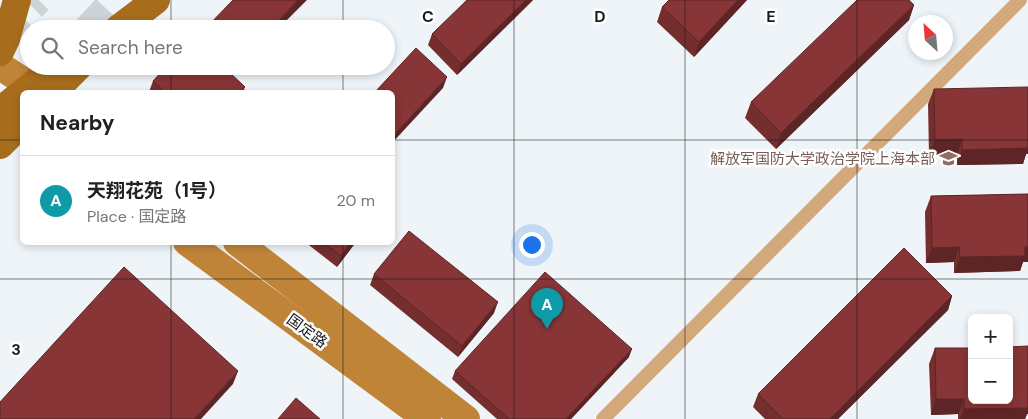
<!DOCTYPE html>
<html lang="en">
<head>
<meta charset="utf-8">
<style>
  body { margin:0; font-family:"DM Sans","Noto Sans SC",sans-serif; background:#f6f6f6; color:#222 }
  .controls { position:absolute; right:15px; bottom:15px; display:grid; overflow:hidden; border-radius:8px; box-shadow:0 2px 8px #0003 }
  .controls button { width:45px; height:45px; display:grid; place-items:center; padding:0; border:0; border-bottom:1px solid #e0e0e0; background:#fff; color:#222; font:25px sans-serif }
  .compass { position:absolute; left:908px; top:15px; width:45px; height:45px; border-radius:50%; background:#fff; box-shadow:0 2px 8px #0003; rotate:334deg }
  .you { position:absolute; left:531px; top:244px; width:18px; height:18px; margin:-12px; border:4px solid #fff; border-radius:50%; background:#1a73e8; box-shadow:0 0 0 8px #1a73e833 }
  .badge { display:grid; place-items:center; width:32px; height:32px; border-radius:50%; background:#ea580c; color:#fff; font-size:16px; font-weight:700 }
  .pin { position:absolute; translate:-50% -41px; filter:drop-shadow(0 1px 2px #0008) }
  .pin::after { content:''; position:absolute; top:26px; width:18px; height:15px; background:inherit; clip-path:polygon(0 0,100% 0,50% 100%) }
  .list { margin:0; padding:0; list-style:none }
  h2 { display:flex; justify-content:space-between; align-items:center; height:65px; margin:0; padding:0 20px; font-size:21px }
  h2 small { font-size:16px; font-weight:400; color:#767676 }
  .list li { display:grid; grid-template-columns:32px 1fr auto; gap:15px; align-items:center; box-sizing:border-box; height:90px; padding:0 20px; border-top:1px solid #e0e0e0 }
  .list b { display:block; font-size:19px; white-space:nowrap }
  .list p { margin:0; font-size:16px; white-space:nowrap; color:#767676 }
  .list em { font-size:16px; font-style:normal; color:#767676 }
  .icon { flex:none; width:28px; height:28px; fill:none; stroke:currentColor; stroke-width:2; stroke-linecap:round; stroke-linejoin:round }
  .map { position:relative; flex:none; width:1028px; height:419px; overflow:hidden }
  .search { position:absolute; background:#fff; box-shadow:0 2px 8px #0003; left:20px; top:20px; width:375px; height:55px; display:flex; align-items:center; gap:12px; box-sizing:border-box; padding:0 18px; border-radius:28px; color:#767676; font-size:19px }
  .panel { position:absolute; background:#fff; box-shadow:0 2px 8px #0003; left:20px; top:90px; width:375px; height:155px; border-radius:8px }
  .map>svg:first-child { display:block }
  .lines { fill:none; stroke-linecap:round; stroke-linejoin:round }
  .highway-tunnel { stroke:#ced3d7; stroke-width:28; stroke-dasharray:28 14; stroke-linecap:butt }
  .lane { stroke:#d3a97c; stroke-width:14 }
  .secondary { stroke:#c08438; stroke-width:28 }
  .primary { stroke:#a86d1c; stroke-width:28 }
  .wall { fill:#742e2e }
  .shaded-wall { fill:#5e2526 }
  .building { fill:#873536; stroke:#5e2526 }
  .grid { fill:none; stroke:#181a1b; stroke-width:1; stroke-opacity:0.55 }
  .labels { text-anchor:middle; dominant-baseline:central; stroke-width:5; stroke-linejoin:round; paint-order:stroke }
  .education-label { font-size:15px; fill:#785e54; stroke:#fff; text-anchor:end }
  .street-label { font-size:15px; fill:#181a1b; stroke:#fff }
  .grid-label { font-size:16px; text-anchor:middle; font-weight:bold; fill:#181a1b; stroke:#fff; stroke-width:5; stroke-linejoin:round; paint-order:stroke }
</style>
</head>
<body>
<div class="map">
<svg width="1028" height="419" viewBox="0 0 1028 419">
  <rect width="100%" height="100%" fill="#eef4f8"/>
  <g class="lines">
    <g class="highway-tunnel">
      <polyline points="87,29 114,0"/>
      <polyline points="2,36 39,0"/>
    </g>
    <polyline class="lane" points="603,419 1020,0"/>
    <g class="secondary">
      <polyline points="0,66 40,92"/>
      <polyline points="187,242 427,419"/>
      <polyline points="237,242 466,419"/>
    </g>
    <g class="primary">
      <polyline points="118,29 156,0"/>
      <polyline points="0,52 6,39 17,0"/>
      <polyline points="53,92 79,66"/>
      <polyline points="0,111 56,66"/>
      <polyline points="0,145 22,123"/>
    </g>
  </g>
  <g class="wall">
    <polygon points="533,0 457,75 428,45 432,34"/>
    <polygon points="747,0 694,57 657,22 662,7"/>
    <polygon points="914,5 909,20 776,149 745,118 751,102"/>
    <polygon points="167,66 241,66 232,75 245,87 243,92 149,92 153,81"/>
    <polygon points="934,89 1026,154 1023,164 957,165 957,155 929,155 928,104"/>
    <polygon points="1028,194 1028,262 1023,262 1020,271 954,273 954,262 926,263 925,212 931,196"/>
    <polygon points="305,242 356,242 337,267"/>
    <polygon points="374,274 494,313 458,357 370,285"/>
    <polygon points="952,296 948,310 838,419 765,419 753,407 758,394"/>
    <polygon points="935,348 1027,414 1025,419 958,419 958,414 931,415 929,364"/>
    <polygon points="629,357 571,419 497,419 452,379 455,371"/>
  </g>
  <g class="shaded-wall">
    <polygon points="298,0 307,0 278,29 270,29"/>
    <polygon points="526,0 533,0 457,75 461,64"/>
    <polygon points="738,0 747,0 694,57 699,42"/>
    <polygon points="914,5 909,20 776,149 781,133"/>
    <polygon points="233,66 241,66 223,84 228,71"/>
    <polygon points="447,77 443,88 392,143 392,137"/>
    <polygon points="962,139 957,155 929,155 935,140"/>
    <polygon points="1028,139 1028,154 1026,154 1023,164 957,165 962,150"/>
    <polygon points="351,242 356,242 337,267 341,256"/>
    <polygon points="959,247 954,262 926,263 932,248"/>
    <polygon points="1028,247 1028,262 1023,262 1020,271 954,273 960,257"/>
    <polygon points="952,296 948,310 838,419 830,419"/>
    <polygon points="498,302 494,313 458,357 462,346"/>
    <polygon points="632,349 629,357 571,419 566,419"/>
    <polygon points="238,371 233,384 201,419 194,419"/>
    <polygon points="936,399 964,399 958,414 931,415"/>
    <polygon points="1028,402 1028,414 1027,414 1025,419 960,419 964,409"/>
  </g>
  <g class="building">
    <polygon points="233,0 298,0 270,29 205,29"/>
    <polygon points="467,0 526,0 461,64 432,34"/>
    <polygon points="669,0 738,0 699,42 662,7"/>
    <polygon points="857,0 909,0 914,5 781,133 751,102"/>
    <polygon points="416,48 447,77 392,137 392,92 375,92"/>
    <polygon points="167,66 233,66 228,71 245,87 240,92 165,92 153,81"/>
    <polygon points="1028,87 1028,148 962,150 962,139 935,140 934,89"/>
    <polygon points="1028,194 1028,247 1025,247 1025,256 960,257 959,247 932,248 931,196"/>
    <polygon points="409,231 498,302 462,346 374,274"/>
    <polygon points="323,242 351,242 341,256"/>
    <polygon points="904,248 952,296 830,419 783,419 758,394"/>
    <polygon points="124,267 238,371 194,419 0,419 0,402"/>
    <polygon points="545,272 632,349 566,419 509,419 455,371"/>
    <polygon points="1028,346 1028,408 964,409 964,399 936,399 935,348 972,348 972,400 1009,400 1009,347"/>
    <polygon points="296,398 320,419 278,419"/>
  </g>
  <path class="grid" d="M171,0v29M343,0v29M514,0v419M685,0v419M857,0v419M171,66v26M343,66v26M0,140h22M392,140h636M171,242v177M343,242v177M0,279h1028"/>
  <defs>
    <symbol id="university-bare" viewBox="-9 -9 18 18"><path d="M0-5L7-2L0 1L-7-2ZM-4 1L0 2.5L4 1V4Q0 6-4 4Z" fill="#8d6e63" stroke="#fff" stroke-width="2.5" paint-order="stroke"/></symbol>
  </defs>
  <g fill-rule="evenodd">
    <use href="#university-bare" x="936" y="146" width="25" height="25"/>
  </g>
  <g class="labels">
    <g class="education-label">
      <text x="935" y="159">解放军国防大学政治学院上海本部</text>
    </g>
    <g class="street-label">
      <text transform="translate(307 331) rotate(36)">国定路</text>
    </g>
  </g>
  <g class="grid-label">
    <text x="428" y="22">C</text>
    <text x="600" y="22">D</text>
    <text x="771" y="22">E</text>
    <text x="16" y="355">3</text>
  </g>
</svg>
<div class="controls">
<button>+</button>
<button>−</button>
</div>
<svg class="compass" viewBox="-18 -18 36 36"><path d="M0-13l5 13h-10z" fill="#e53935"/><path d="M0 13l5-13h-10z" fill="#767676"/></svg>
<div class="you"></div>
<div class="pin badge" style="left:547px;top:329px;background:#0f9aa8">A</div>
<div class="search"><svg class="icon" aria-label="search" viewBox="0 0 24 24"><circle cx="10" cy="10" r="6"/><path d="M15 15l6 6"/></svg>Search here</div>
<section class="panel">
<h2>Nearby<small></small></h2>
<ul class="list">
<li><span class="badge" style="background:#0f9aa8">A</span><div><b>天翔花苑（1号）</b><p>Place · 国定路</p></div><em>20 m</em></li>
</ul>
</section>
</div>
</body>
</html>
